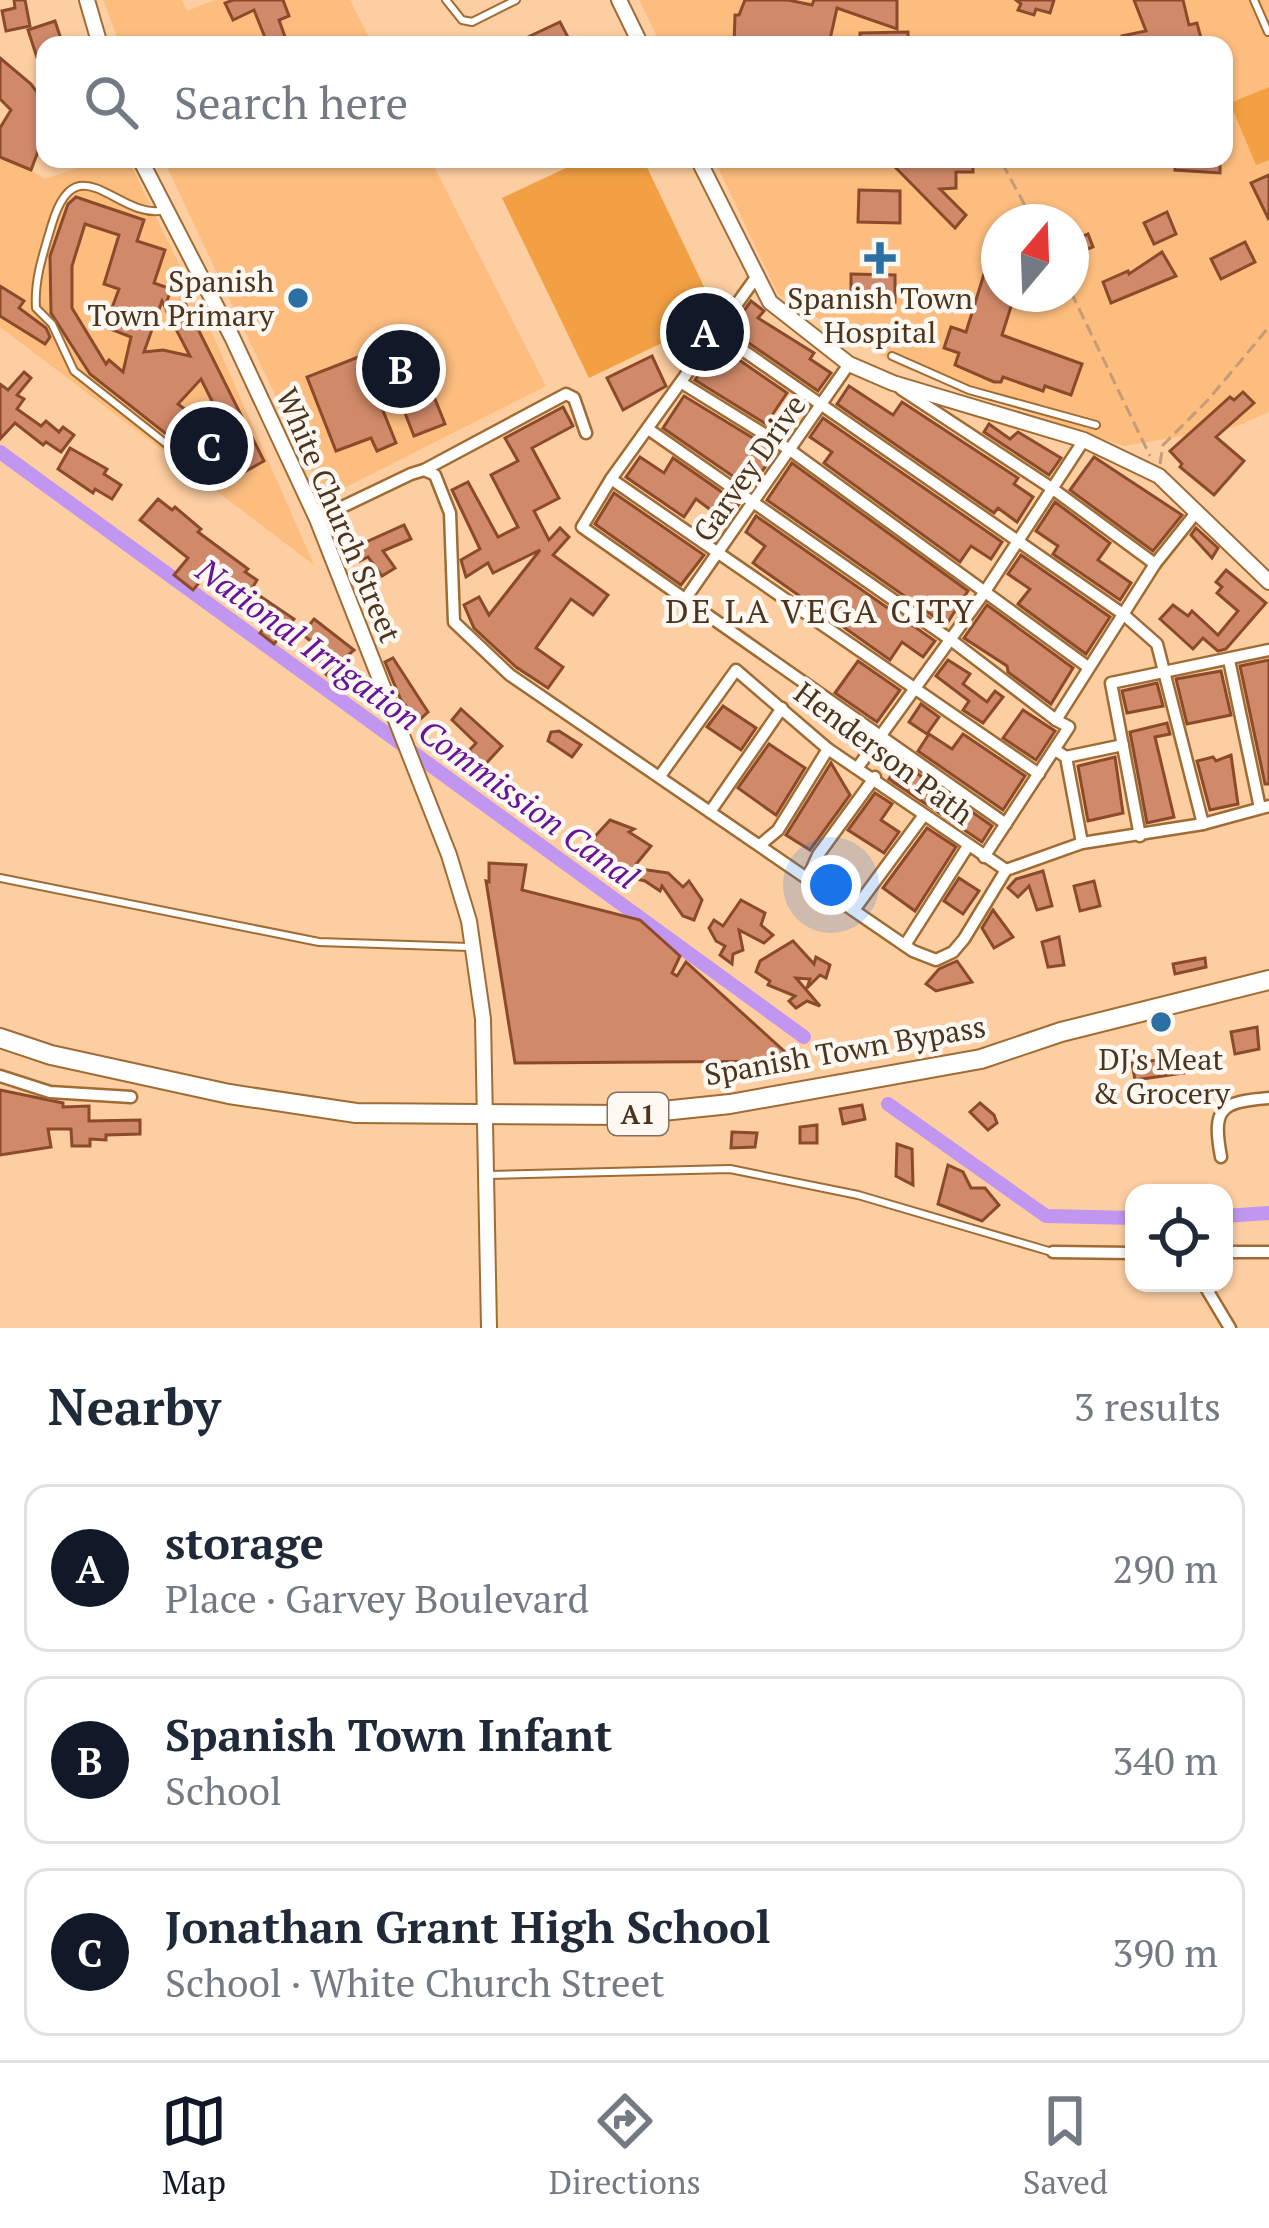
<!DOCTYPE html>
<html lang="en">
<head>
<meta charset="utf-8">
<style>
  body { margin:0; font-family:"PT Serif",serif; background:#f2f2f3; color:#1f2937 }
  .controls { position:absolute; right:36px; bottom:36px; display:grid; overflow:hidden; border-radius:24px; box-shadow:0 3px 9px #0004 }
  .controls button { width:108px; height:108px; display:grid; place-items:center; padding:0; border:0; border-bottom:3px solid #e0e1e3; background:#fff; color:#1f2937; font:60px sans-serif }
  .compass { position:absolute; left:981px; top:204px; width:108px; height:108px; border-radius:50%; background:#fff; box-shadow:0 3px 9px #0004; rotate:19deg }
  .you { position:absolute; left:831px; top:885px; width:42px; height:42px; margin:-30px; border:9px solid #fff; border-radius:50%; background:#1a73e8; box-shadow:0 0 0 18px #1a73e833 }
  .badge { display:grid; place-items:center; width:78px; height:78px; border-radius:50%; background:#111827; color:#fff; font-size:39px; font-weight:700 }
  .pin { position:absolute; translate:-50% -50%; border:6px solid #fff; box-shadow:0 3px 12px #0006 }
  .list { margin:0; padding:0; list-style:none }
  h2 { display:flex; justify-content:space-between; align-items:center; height:156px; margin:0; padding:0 48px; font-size:51px }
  h2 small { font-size:39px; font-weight:400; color:#747a83 }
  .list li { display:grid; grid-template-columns:78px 1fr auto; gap:36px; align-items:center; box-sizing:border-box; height:168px; margin:0 24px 24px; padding:0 24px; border:3px solid #e0e1e3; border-radius:24px }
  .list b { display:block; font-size:45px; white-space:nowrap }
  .list p { margin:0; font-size:39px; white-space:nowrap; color:#747a83 }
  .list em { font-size:39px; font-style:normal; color:#747a83 }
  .icon { flex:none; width:66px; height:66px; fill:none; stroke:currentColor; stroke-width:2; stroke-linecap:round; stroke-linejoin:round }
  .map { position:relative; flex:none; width:1269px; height:1328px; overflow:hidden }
  .search { position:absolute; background:#fff; box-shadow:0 3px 9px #0004; left:36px; right:36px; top:36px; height:132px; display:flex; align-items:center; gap:30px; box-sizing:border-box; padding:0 42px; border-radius:24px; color:#747a83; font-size:45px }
  .sheet { height:732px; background:#fff }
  nav { display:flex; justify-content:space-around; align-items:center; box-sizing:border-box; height:168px; border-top:3px solid #e0e1e3; background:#fff; font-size:33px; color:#747a83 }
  nav a { display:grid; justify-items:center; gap:6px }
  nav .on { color:#111827 }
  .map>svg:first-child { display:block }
  .built { fill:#fcbd7e; fill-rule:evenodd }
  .green { fill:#f3a044 }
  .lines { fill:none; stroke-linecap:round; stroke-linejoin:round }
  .canal { stroke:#c196f0; stroke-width:14 }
  .building { fill:#d08969; stroke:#8b4b2b; stroke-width:3; fill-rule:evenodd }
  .service-casing { stroke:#a06c34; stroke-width:10 }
  .minor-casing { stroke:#a06c34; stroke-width:15 }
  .tertiary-casing { stroke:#a06c34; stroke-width:18 }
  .primary-casing { stroke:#a06c34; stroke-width:22 }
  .path { stroke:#c49c77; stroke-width:3; stroke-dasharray:12 6; stroke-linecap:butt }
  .service { stroke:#fff; stroke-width:6 }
  .minor { stroke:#fff; stroke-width:10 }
  .tertiary { stroke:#fff; stroke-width:14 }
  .primary { stroke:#fff; stroke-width:18 }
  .poi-dot { fill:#2a70a5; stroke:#fef8f2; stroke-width:4.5 }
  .labels { text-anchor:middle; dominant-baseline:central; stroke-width:9; stroke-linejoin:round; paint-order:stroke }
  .shield { fill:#fef8f2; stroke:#81705e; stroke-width:3 }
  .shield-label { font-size:27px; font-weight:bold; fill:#4c351e }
  .poi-label { font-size:30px; fill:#4c351e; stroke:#fef8f2 }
  .street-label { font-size:30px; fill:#4c351e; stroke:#fef8f2 }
  .neighbourhood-label { font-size:33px; letter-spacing:3px; fill:#4c351e; stroke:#fef8f2 }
  .water-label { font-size:33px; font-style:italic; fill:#65149d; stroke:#fef8f2 }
</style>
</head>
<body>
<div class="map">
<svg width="1269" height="1328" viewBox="0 0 1269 1328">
  <rect width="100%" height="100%" fill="#fdcea1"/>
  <g class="built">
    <polygon points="103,0 182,0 187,11 215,0 350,0 373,45 120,45"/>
    <path d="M639,0h630v412l-34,15 -111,19 -223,-79 -123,-73 -64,-135h510v-114h-563zM999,222h72v72h-72z"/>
    <polygon points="0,151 45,179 104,159 128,159 208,324 314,565 0,327"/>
    <polygon points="163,159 430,159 546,386 324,498"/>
  </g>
  <g class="green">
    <polygon points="1269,87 1269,160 1256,165 1230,103"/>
    <polygon points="585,159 643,159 718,316 589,378 502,198"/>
  </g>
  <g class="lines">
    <g class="canal">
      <polyline points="0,452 804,1037"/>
      <polyline points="888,1104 1046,1216 1134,1218"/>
      <polyline points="1224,1216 1269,1213"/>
    </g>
  </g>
  <g class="building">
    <polygon points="14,0 25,0 30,26 6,31 2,11 15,8"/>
    <polygon points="233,0 283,0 289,16 279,20 288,45 268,45 254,10 233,20 225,3"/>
    <polygon points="745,0 788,0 812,5 814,0 897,0 897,29 837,8 829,44 805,40 804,45 734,45 735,15 739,15"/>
    <polygon points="1016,0 1054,0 1050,13 1036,9 1034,15 1018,10 1021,4"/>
    <polygon points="1134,0 1183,0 1189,25 1197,23 1202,42 1124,45 1122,36 1146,31"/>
    <polygon points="55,21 63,45 45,45 43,76 28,30"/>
    <polygon points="560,22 572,45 511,45"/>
    <polygon points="908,32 908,45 860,45 860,33"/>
    <polygon points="0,58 31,84 45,103 45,147 39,149 31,170 0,157 0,128 11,110 0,99"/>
    <polygon points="894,159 973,159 973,172 956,172 956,188 940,189 966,215 955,228 894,166"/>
    <polygon points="1175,159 1220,159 1220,173 1175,170"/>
    <polygon points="1269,175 1269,220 1251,183"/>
    <polygon points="859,190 900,191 900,223 858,222"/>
    <path d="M76,197l68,23 -7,21 28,9 -11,33 17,6 -6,18 -3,-6 -18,51 19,-2 27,6 -23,-44 18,-9 79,158 -25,14 -17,-26 -17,21 -17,-19 -98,-77 -39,-61 -1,-57 18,-52zM85,224l34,11 -15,49 15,5 -14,38 26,10 -8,35 -14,-12 -3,4 -34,-56v-42zM201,379l35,70 -58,-45z"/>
    <polygon points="1167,212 1176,234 1154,244 1144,223"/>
    <polygon points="1088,234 1093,247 1071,256 1071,241"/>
    <polygon points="1245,242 1255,262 1221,279 1211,259"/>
    <polygon points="1162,252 1176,276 1111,303 1103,282 1128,271 1129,274"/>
    <polygon points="989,258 999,262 999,294 1015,294 1002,335 1082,364 1071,395 1045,386 1043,391 1003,377 1001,382 994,382 955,365 959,353 944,348 951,327 966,332"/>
    <polygon points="851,274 895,275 895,302 867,301 866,310 851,309"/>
    <polygon points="0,286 24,301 19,308 46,328 50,337 45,344 0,316"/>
    <polygon points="751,301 764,311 758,318 814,353 810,359 831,373 818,391 730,330"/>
    <polygon points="410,337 445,424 414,436 380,349"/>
    <polygon points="719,346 787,393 766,424 695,380"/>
    <polygon points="361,356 396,443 377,451 371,438 336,451 307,377"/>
    <polygon points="652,356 666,386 623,410 607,378"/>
    <polygon points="24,372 31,378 17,395 24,399 17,409 41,426 46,421 59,432 63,427 74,435 61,452 46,442 43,445 15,423 0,439 0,384 8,390"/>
    <polygon points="849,386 893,415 902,402 1018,478 1014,484 1033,497 1017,522 998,508 994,513 837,404"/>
    <polygon points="1243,392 1254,403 1216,437 1244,461 1214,495 1180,467 1182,464 1170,451 1230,397 1234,400"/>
    <polygon points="684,396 776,452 750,488 663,428"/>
    <polygon points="563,407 573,426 532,448 559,498 534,511 549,540 560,528 569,537 553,555 608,595 593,615 571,599 536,648 563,667 548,688 516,667 474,628 464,605 479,597 489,615 540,550 493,573 488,563 466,577 461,560 480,549 452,490 468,482 498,537 518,527 491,475 518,461 505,438"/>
    <polygon points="823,418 1002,542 991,559 971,546 960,562 824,463 832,452 810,437"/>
    <polygon points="989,424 1010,439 1018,432 1061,458 1049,475 984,432"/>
    <polygon points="70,448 107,469 104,474 121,485 112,499 95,489 93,493 58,469"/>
    <polygon points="640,457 664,473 673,458 739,504 727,522 696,499 684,517 626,477"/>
    <polygon points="1094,457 1182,515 1153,551 1070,490"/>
    <polygon points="792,463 968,591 946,625 767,500"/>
    <polygon points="614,493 704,555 681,585 595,524"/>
    <polygon points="158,499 172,510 175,507 201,529 198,532 248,569 245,572 257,580 251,590 294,619 274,644 260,633 270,621 242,603 239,607 202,579 193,590 174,575 188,558 140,520"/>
    <polygon points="1055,502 1110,543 1098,560 1131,583 1120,600 1053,554 1058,546 1036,531"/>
    <polygon points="756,516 935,641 923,657 902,642 890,660 753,563 765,546 746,532"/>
    <polygon points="404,525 411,539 383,551 395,568 382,576 368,557 360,561 355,547"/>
    <polygon points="1196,528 1218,548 1212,558 1191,535"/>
    <polygon points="1021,555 1110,617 1086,654 1018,604 1030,589 1008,574"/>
    <polygon points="1226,570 1266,603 1226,649 1218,651 1203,638 1193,649 1160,619 1173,605 1188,616 1192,611 1218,635 1238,611 1217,593 1222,587 1216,582"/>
    <polygon points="987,605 1073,668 1051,704 1008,672 1007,666 964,638"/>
    <polygon points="314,619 354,650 334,667 343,675 336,683 326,674 330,669 311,656 318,647 302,634"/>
    <polygon points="393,658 428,712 418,721 401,700 385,662"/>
    <polygon points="948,660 970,674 963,684 987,702 995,691 1003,697 983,723 963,710 969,701 936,676"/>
    <polygon points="1269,660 1269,784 1265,784 1240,666"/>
    <polygon points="858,661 900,690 877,722 835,693"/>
    <polygon points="1221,671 1231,715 1187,724 1176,679"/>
    <polygon points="1157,683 1163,706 1127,713 1122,691"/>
    <polygon points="921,704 939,717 927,734 909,722"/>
    <polygon points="723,706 756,728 741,750 707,727"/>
    <polygon points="461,709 502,746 480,770 465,755 476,743 452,720"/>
    <polygon points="1023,710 1055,731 1036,760 1003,738"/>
    <polygon points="1167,723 1170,734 1155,737 1174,817 1147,823 1130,732"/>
    <polygon points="559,731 581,745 572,757 548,741 551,732"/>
    <polygon points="929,734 952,749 963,734 1025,776 1003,810 918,751"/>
    <polygon points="769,744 805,768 776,815 738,788"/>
    <polygon points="1231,755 1238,804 1210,810 1197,761 1213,757 1216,761"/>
    <polygon points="1115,757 1123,813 1088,821 1078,766"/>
    <polygon points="901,762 992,826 982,842 889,779"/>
    <polygon points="831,763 850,795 810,850 786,835"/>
    <polygon points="875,793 892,804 881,820 899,832 884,853 848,830"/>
    <polygon points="610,820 634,829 629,832 651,846 633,868 668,873 683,887 689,881 702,900 694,920 683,916 662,886 660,891 645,881 610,873 587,845"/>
    <polygon points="927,828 956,847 915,911 883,888"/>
    <polygon points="489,863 526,865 522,890 640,920 680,956 672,973 677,976 686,962 795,1061 515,1063 486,881 489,882"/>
    <polygon points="1043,871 1052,906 1037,910 1029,886 1018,897 1008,888 1016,879"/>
    <polygon points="959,878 979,891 963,914 944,901"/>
    <polygon points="1094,881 1100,906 1080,911 1074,886"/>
    <polygon points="741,900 765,913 761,925 773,935 764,943 739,930 743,950 733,954 732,964 720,955 725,946 716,941 709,928 714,920 723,926"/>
    <polygon points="993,910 1013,937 994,948 982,928"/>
    <polygon points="1059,937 1064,965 1048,967 1042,942"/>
    <polygon points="793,941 814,964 816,957 830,965 826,978 820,975 807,988 810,979 796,978 820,1006 807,1001 796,1008 789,1001 795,996 768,985 770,981 756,972 760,961"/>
    <polygon points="1205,958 1206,967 1175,974 1173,964"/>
    <polygon points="957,961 972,982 936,991 926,984 939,969"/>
    <polygon points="1257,1027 1259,1049 1235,1054 1231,1032"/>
    <polygon points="1184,1057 1184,1073 1135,1080 1132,1063"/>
    <polygon points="0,1090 63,1103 63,1107 89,1106 89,1121 140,1120 140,1134 106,1135 106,1140 90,1139 90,1146 72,1146 71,1129 48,1129 51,1147 0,1155"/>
    <polygon points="980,1103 994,1115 997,1123 988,1130 970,1112"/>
    <polygon points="862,1105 865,1119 843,1124 840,1109"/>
    <polygon points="817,1125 817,1143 800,1143 800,1127"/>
    <polygon points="732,1132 757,1133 755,1147 731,1148"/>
    <polygon points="897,1144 912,1149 913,1185 896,1176"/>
    <polygon points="948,1165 963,1172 971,1188 985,1188 999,1205 982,1221 938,1204"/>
  </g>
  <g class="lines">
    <defs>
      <g id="service">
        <polyline points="446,0 462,20 472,22 516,0"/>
        <polyline points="1254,0 1268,32"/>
        <path d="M165,210c-46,12 -88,-70 -113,14 -8,27 -18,55 -16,84l16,16 22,47 109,86"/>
        <polyline points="892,356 969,390 1096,425"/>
        <polyline points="0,878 319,942 469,947"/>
        <polyline points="488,1175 730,1169 858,1195 1052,1252"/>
      </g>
      <g id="minor">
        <polyline points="757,276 611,479 582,527 1006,824"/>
        <polyline points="718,333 1123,614 1157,644 1203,824"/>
        <polyline points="682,383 790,450 1088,667"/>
        <polyline points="901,389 1053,489 1155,564"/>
        <polyline points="648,429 951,640 1056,720"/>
        <polyline points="424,470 566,394 574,398 586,433"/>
        <polyline points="611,479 1039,774"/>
        <polyline points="317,519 411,474 424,470 435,475 450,513 454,622 510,675 913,951 936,960 953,952 964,939 1006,870"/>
        <polyline points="686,598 849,364"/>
        <polyline points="1229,660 1260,808"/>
        <polyline points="1055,750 1066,757 1082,843"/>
        <polyline points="1066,757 1123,745"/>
        <polyline points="858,767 984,593 1084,440"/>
        <polyline points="660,776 736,670 828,749 1006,870"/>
        <polyline points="710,812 782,708"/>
        <polyline points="1140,836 1111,683 1269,650"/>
        <polyline points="760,845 778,830 828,749"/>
        <polyline points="984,857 1069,727 1056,720 1155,564 1195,514"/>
        <polyline points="1006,870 1082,843 1203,824 1269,806"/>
        <polyline points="807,879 818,855 875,777"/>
        <polyline points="854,910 924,815"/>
        <polyline points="905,945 968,846"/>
        <polyline points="0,1076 50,1092 131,1097"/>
        <path d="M1221,1157c-9,-49 -1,-55 48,-59"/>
        <polyline points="1053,1252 1134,1253"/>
        <polyline points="1224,1252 1269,1252"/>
        <polyline points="1203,1283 1230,1328"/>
      </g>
      <g id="tertiary">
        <polyline points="87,0 100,45"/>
        <polyline points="619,0 641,45"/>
        <polyline points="140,159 232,337 317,519 449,855 469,921 483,1019 489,1328"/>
        <polyline points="698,159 770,302 849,364 893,383 1084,440 1159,476 1269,582"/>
      </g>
      <polyline id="primary" points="0,1038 51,1055 229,1094 356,1113 624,1115 730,1104 981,1059 1061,1032 1269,980"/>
    </defs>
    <use href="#service" class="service-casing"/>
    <use href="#minor" class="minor-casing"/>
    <use href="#tertiary" class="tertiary-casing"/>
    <use href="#primary" class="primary-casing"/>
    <g class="path">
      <polyline points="1002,163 1034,222"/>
      <polyline points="1071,292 1150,456"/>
      <polyline points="1160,464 1163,445 1208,400 1269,327"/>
    </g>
    <use href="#service" class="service"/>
    <use href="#minor" class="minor"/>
    <use href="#tertiary" class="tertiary"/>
    <use href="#primary" class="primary"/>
  </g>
  <g class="poi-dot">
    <path d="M874 240h12v12h12v12h-12v12h-12v-12h-12v-12h12z"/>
    <circle cx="298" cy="298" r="12"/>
    <circle cx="1161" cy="1022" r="12"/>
  </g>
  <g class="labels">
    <rect class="shield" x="608" y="1093" width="60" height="42" rx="9"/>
    <g class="shield-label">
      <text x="638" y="1114">A1</text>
    </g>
    <g class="poi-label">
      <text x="274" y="281" text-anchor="end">Spanish<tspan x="274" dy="34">Town Primary</tspan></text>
      <text x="880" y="298">Spanish Town<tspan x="880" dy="34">Hospital</tspan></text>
      <text x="1161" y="1059">DJ's Meat<tspan x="1161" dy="34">&amp; Grocery</tspan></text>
    </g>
    <g class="street-label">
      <text transform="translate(749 468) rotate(-55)">Garvey Drive</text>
      <text transform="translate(339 515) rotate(67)">White Church Street</text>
      <text transform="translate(884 753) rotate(37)">Henderson Path</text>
      <text transform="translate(845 1050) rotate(-10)">Spanish Town Bypass</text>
    </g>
    <g class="neighbourhood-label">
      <text x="821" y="610">DE LA VEGA CITY</text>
    </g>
    <g class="water-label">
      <text transform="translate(418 723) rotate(36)">National Irrigation Commission Canal</text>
    </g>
  </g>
</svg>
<div class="controls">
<button><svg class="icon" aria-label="locate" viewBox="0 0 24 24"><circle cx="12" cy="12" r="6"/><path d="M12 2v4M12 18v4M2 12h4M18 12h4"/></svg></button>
</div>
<svg class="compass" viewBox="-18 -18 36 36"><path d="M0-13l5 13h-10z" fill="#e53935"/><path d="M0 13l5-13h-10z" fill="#747a83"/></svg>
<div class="you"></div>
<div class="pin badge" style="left:705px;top:332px">A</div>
<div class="pin badge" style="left:401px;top:369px">B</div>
<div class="pin badge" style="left:209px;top:446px">C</div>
<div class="search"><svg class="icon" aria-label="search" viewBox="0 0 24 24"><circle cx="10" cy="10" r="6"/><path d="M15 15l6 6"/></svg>Search here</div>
</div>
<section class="sheet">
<h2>Nearby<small>3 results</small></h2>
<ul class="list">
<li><span class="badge">A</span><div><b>storage</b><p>Place · Garvey Boulevard</p></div><em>290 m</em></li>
<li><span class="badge">B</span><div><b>Spanish Town Infant</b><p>School</p></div><em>340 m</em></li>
<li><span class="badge">C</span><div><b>Jonathan Grant High School</b><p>School · White Church Street</p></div><em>390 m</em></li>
</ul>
</section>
<nav>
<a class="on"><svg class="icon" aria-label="map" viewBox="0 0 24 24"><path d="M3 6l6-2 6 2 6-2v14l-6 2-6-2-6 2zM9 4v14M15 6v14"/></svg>Map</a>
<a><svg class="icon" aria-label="directions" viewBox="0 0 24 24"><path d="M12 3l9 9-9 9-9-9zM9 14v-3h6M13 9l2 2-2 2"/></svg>Directions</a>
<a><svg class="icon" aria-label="saved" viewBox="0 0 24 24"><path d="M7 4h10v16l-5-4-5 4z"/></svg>Saved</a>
</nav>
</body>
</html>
